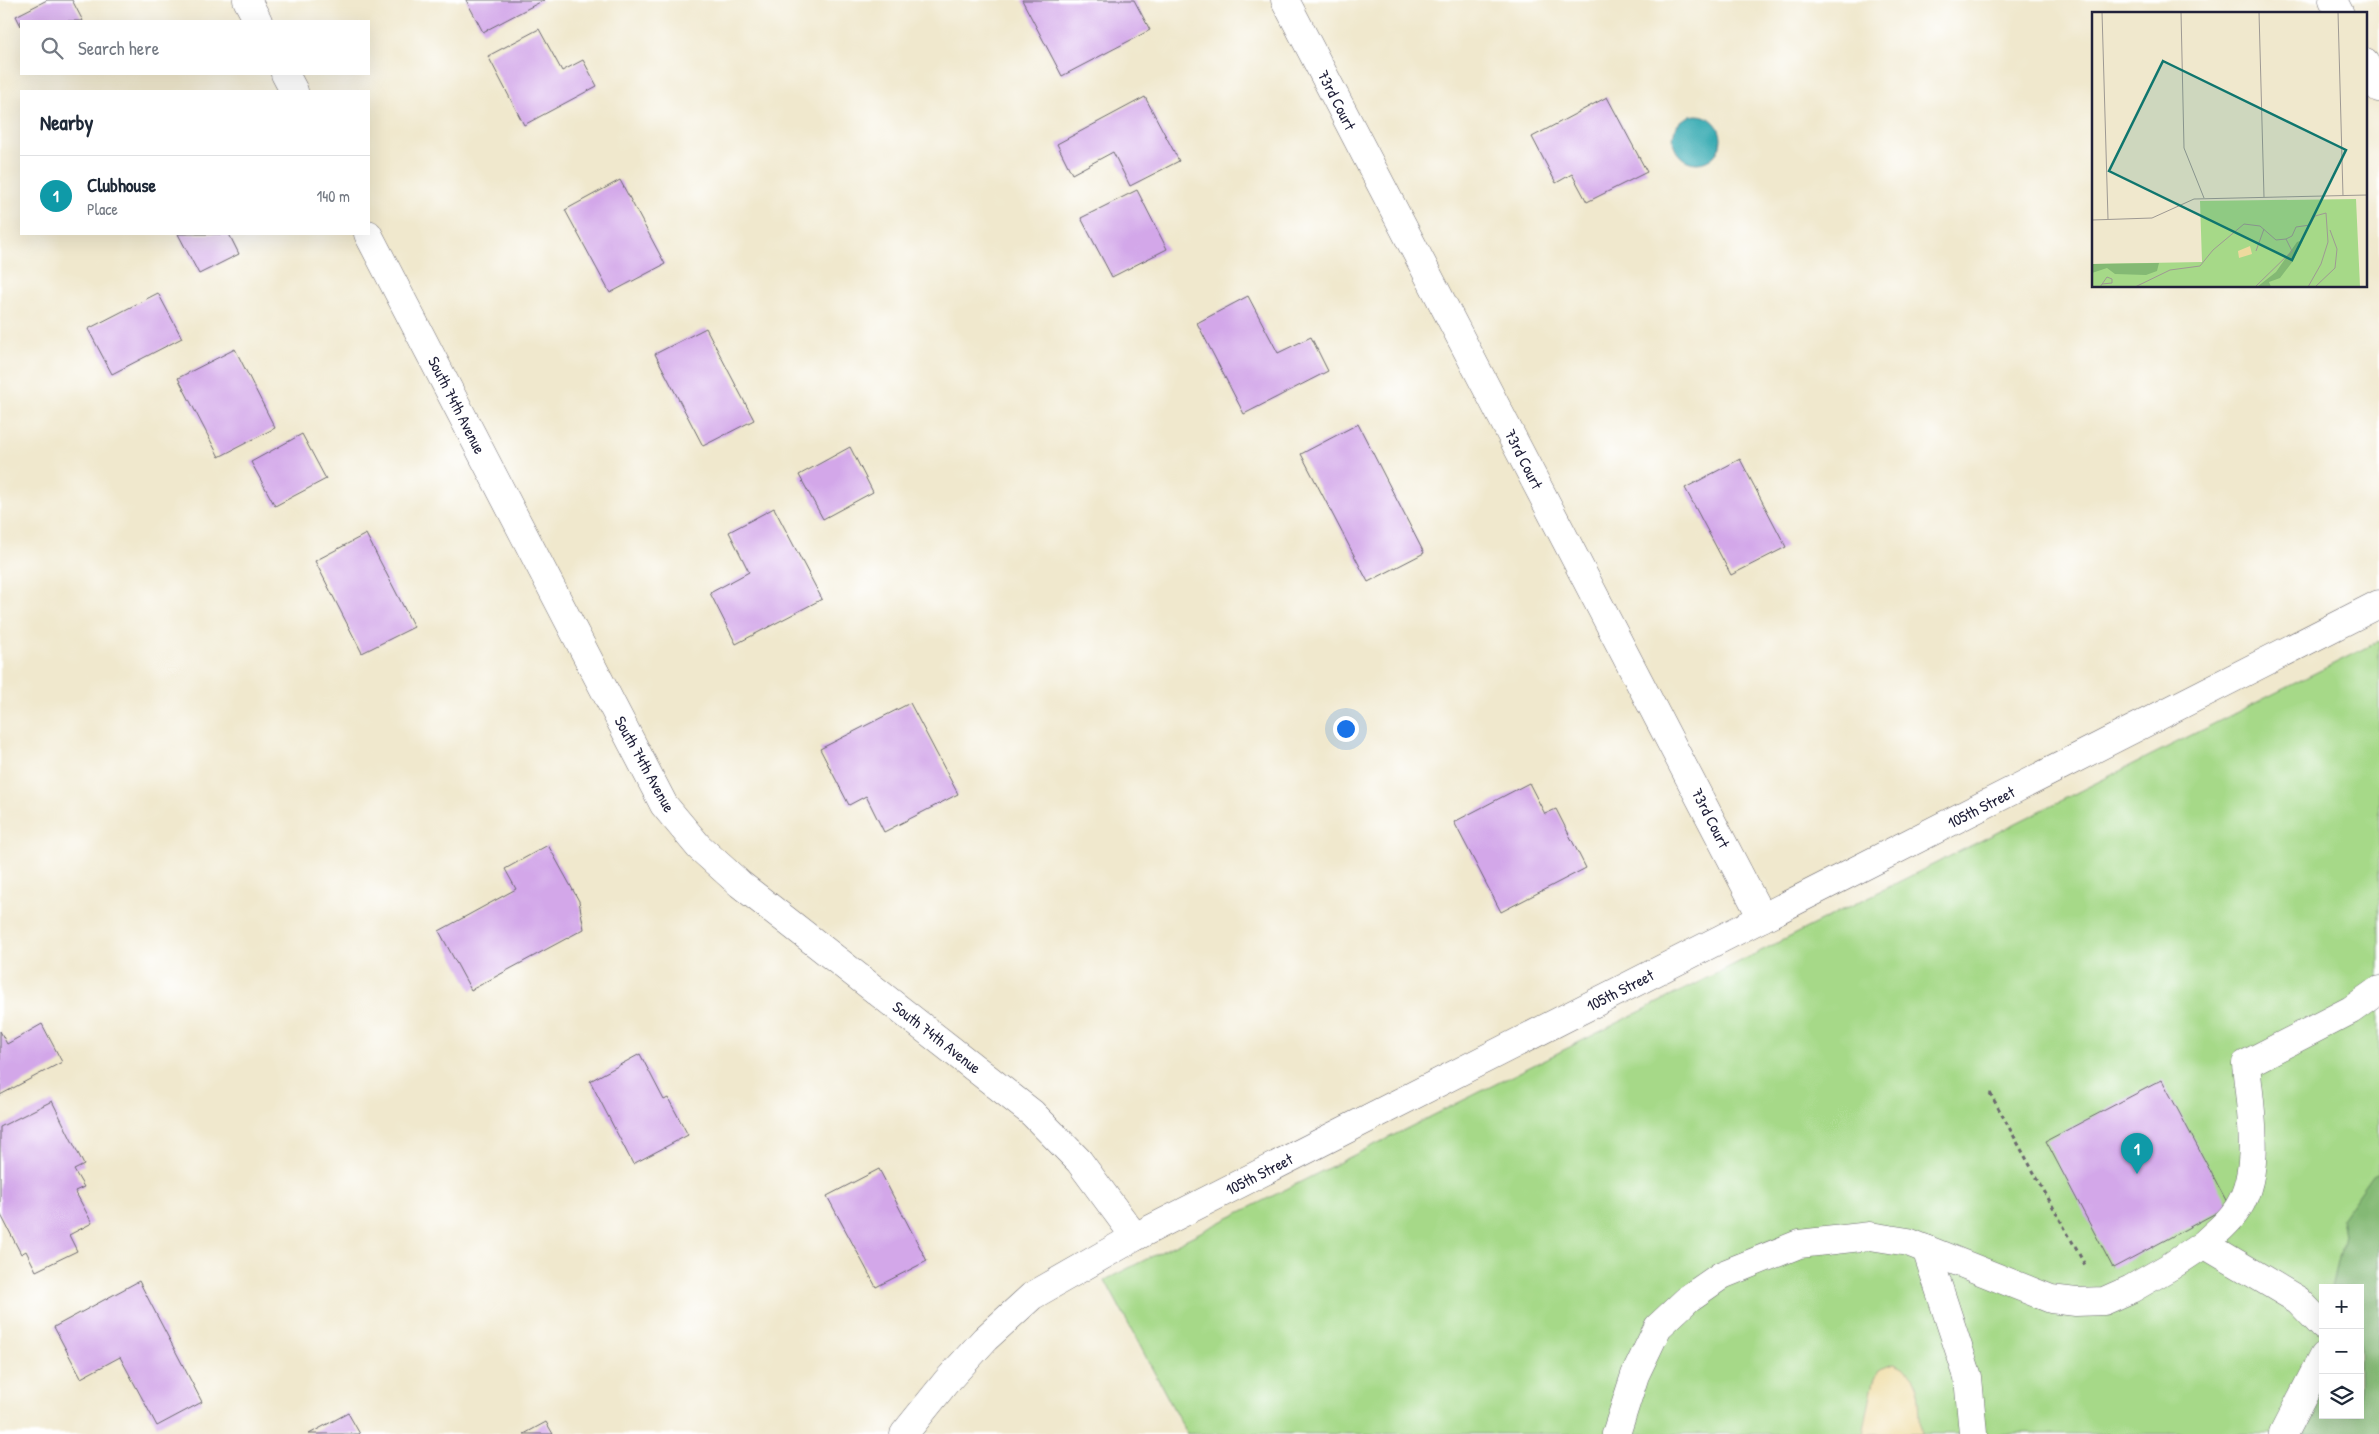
<!DOCTYPE html>
<html lang="en">
<head>
<meta charset="utf-8">
<style>
  body { margin:0; font-family:"Patrick Hand",sans-serif; background:#f2f2f3; color:#1f2937 }
  .controls { position:absolute; right:15px; bottom:15px; display:grid; overflow:hidden; border-radius:0px; box-shadow:0 5px 20px #0002 }
  .controls button { width:45px; height:45px; display:grid; place-items:center; padding:0; border:0; border-bottom:1px solid #e0e1e3; background:#fff; color:#1f2937; font:25px sans-serif }
  .you { position:absolute; left:1345px; top:728px; width:18px; height:18px; margin:-12px; border:4px solid #fff; border-radius:50%; background:#1a73e8; box-shadow:0 0 0 8px #1a73e833 }
  .badge { display:grid; place-items:center; width:32px; height:32px; border-radius:50%; background:#111827; color:#fff; font-size:16px; font-weight:700 }
  .pin { position:absolute; translate:-50% -41px; filter:drop-shadow(0 1px 2px #0008) }
  .pin::after { content:''; position:absolute; top:26px; width:18px; height:15px; background:inherit; clip-path:polygon(0 0,100% 0,50% 100%) }
  .list { margin:0; padding:0; list-style:none }
  h2 { display:flex; justify-content:space-between; align-items:center; height:65px; margin:0; padding:0 20px; font-size:21px }
  h2 small { font-size:16px; font-weight:400; color:#747a83 }
  .list li { display:grid; grid-template-columns:32px 1fr auto; gap:15px; align-items:center; box-sizing:border-box; height:80px; padding:0 20px; border-top:1px solid #e0e1e3 }
  .list b { display:block; font-size:19px; white-space:nowrap }
  .list p { margin:0; font-size:16px; white-space:nowrap; color:#747a83 }
  .list em { font-size:16px; font-style:normal; color:#747a83 }
  .icon { flex:none; width:28px; height:28px; fill:none; stroke:currentColor; stroke-width:2; stroke-linecap:round; stroke-linejoin:round }
  .map { position:relative; flex:none; width:2379px; height:1434px; overflow:hidden }
  .search { position:absolute; background:#fff; box-shadow:0 5px 20px #0002; left:20px; top:20px; width:350px; height:55px; display:flex; align-items:center; gap:12px; box-sizing:border-box; padding:0 18px; border-radius:0px; color:#747a83; font-size:19px }
  .panel { position:absolute; background:#fff; box-shadow:0 5px 20px #0002; left:20px; top:90px; width:350px; height:145px; border-radius:0px }
  .map>svg:first-child { display:block }
  .green { fill:#a6d988; stroke:#647e62; fill-rule:evenodd }
  .forest { fill:#84b974; stroke:#536e58 }
  .sand { fill:#eeda9e; stroke:#887e6c }
  .water { fill:#39abb2; stroke:#2e6676 }
  .building { fill:#d3a7e9 }
  .lines { fill:none; stroke-linecap:round; stroke-linejoin:round }
  .minor-casing { stroke:#6a676e; stroke-width:29 }
  .path { stroke:#6a676e; stroke-width:3; stroke-dasharray:4 4; stroke-linecap:butt }
  .minor { stroke:#fff; stroke-width:28 }
  .labels { text-anchor:middle; dominant-baseline:central; stroke-width:4.5; stroke-linejoin:round; paint-order:stroke }
  .street-label { font-size:16px; fill:#22223b; stroke:#fff }
  .inset-road { fill:none; stroke:#9e9993; stroke-width:1 }
  .view { fill:#0f766e; fill-opacity:0.15; stroke:#0f766e; stroke-width:2.5 }
  .inset-edge { fill:none; stroke:#22223b; stroke-width:2.5 }
</style>
</head>
<body>
<div class="map">
<svg width="2379" height="1434" viewBox="0 0 2379 1434">
  <rect width="100%" height="100%" fill="#fff"/>
  <filter id="ink" filterUnits="userSpaceOnUse"><feTurbulence type="fractalNoise" baseFrequency=".02" numOctaves="2"/><feDisplacementMap in="SourceGraphic" scale="10" xChannelSelector="R" yChannelSelector="G"/><feConvolveMatrix kernelMatrix="1 2 1 2 8 2 1 2 1" color-interpolation-filters="sRGB"/></filter>
  <filter id="wash" filterUnits="userSpaceOnUse"><feTurbulence type="fractalNoise" baseFrequency=".0096" numOctaves="4" result="noise"/><feDisplacementMap in="SourceGraphic" scale="20" xChannelSelector="R" yChannelSelector="G"/><feGaussianBlur stdDeviation="1.12" result="paint"/><feColorMatrix in="noise" values="0 0 0 0 0 0 0 0 0 0 0 0 0 0 0 0 0 1.4 0 .05"/><feComposite in="paint" operator="in"/></filter>
  <g filter="url(#wash)">
    <rect width="100%" height="100%" fill="#f0e8cd"/>
    <path class="green" d="M2379,641v793h-1192l-82,-154zM2323,1288h37v127h-37z"/>
    <polygon class="forest" points="2379,1171 2379,1434 2297,1434 2323,1381 2323,1415 2360,1415 2360,1288 2332,1288 2344,1236 2341,1219 2373,1174"/>
    <path class="sand" d="M1894,1364c33,11 22,43 28,70h-59l11,-54 5,-10z"/>
    <circle class="water" cx="1697" cy="139" r="24"/>
    <g id="blocks">
      <g class="building">
        <polygon points="47,0 72,0 83,21 21,21 21,26 16,16"/>
        <polygon points="466,0 544,0 483,32"/>
        <polygon points="1022,0 1134,0 1150,30 1062,76"/>
        <polygon points="539,29 562,71 583,60 597,86 524,125 488,56"/>
        <polygon points="1145,97 1179,161 1130,186 1113,152 1072,174 1057,144"/>
        <polygon points="1607,97 1647,172 1587,202 1572,174 1556,183 1532,137"/>
        <polygon points="620,180 665,264 610,293 565,210"/>
        <polygon points="1137,190 1167,249 1112,277 1081,218"/>
        <polygon points="178,234 229,234 239,254 199,274"/>
        <polygon points="158,293 182,338 112,374 88,329"/>
        <polygon points="1248,296 1278,353 1311,337 1328,371 1244,414 1197,323"/>
        <polygon points="706,328 754,420 703,446 655,354"/>
        <polygon points="235,349 275,428 219,457 178,378"/>
        <polygon points="1358,424 1424,553 1368,582 1301,454"/>
        <polygon points="302,434 326,479 275,506 251,462"/>
        <polygon points="850,447 873,492 823,519 799,475"/>
        <polygon points="1740,459 1786,547 1731,575 1685,488"/>
        <polygon points="774,508 822,599 736,644 710,593 749,572 729,532"/>
        <polygon points="366,534 414,627 362,653 315,561"/>
        <polygon points="910,703 958,794 884,832 866,796 849,805 820,749"/>
        <polygon points="1529,783 1545,814 1556,809 1586,868 1501,912 1454,822"/>
        <polygon points="548,845 579,901 584,929 471,990 439,931 516,889 505,869"/>
        <polygon points="42,1024 62,1062 0,1095 0,1031 7,1044"/>
        <polygon points="640,1054 664,1100 668,1098 688,1135 633,1164 590,1081"/>
        <polygon points="2162,1080 2229,1206 2113,1268 2046,1141"/>
        <polygon points="52,1101 84,1165 74,1170 84,1187 75,1191 92,1223 69,1235 77,1251 36,1271 26,1251 21,1254 0,1213 0,1127"/>
        <polygon points="879,1169 927,1261 876,1287 827,1196"/>
        <polygon points="139,1281 202,1402 157,1426 120,1357 81,1378 54,1327"/>
        <polygon points="348,1413 360,1434 309,1434"/>
        <polygon points="546,1422 553,1434 524,1434"/>
      </g>
    </g>
  </g>
  <g filter="url(#ink)">
    <use href="#blocks" fill-opacity="0" stroke="#6a676e" stroke-width="1"/>
    <g class="lines">
      <defs>
        <g id="minor">
          <polyline points="247,0 258,21"/>
          <polyline points="1285,0 1762,918"/>
          <polyline points="2333,0 2340,14"/>
          <polyline points="2365,62 2379,88"/>
          <polyline points="285,74 294,91"/>
          <polyline points="368,234 664,805 699,847 740,884 1032,1113 1079,1161 1135,1237"/>
          <polyline points="1926,1249 1968,1377 1973,1434"/>
          <path d="M2323,1326l-25,-26 -94,-56c10,-10 22,-19 30,-30 30,-38 16,-105 12,-150l105,-54 28,-20"/>
          <polyline points="904,1434 946,1382 985,1339 1032,1296 1135,1237 2379,604"/>
          <polyline points="1616,1434 1635,1375 1658,1327 1689,1298 1722,1275 1799,1244 1870,1236 1908,1242 2051,1299 2076,1302 2104,1301 2131,1289 2171,1266 2204,1244"/>
          <polyline points="2283,1434 2323,1356"/>
        </g>
      </defs>
      <use href="#minor" class="minor-casing"/>
      <polyline class="path" points="1990,1093 2085,1265"/>
      <use href="#minor" class="minor"/>
    </g>
  </g>
  <g class="labels">
    <g class="street-label">
      <text transform="translate(1337 100) rotate(63)">73rd Court</text>
      <text transform="translate(457 405) rotate(63)">South 74th Avenue</text>
      <text transform="translate(1524 459) rotate(63)">73rd Court</text>
      <text transform="translate(645 764) rotate(61)">South 74th Avenue</text>
      <text transform="translate(1981 807) rotate(-27)">105th Street</text>
      <text transform="translate(1711 818) rotate(63)">73rd Court</text>
      <text transform="translate(1620 990) rotate(-27)">105th Street</text>
      <text transform="translate(937 1037) rotate(38)">South 74th Avenue</text>
      <text transform="translate(1259 1174) rotate(-27)">105th Street</text>
    </g>
  </g>
  <g transform="translate(2092 12)">
    <rect width="275" height="275" fill="#f0e8cd"/>
    <path d="M264,187l4,88h-268v-23l110,-2 -2,-61z" fill="#a6d988"/>
    <path d="M211,228l-10,21 -13,17 -11,4 2,5h-14l19,-15 21,-30zM67,251l-2,8 -11,4 -31,-1 -8,-6 -15,5v-9z" fill="#84b974"/>
    <path d="M158,234l2,8 -13,4 -1,-7z" fill="#eeda9e"/>
    <path class="inset-road" d="M10,0l6,207M89,0l3,136 20,50M167,0l5,185M246,0l5,184M0,208l60,-2 42,-19 173,-4M164,239l8,-22M8,275l7,-10 5,2v4l-10,1M43,275l35,-17 30,-4 13,-16 31,-26 16,2 16,14 10,-1M163,275l37,-36 -6,-12 6,-3 4,-9 14,-2 5,-9 11,-3 2,29 -7,22 -13,23M223,275l20,-19 2,-19 -7,-19"/>
    <path class="view" d="M71,49l183,89 -54,110 -183,-89z"/>
    <rect width="275" height="275" class="inset-edge"/>
  </g>
</svg>
<div class="controls">
<button>+</button>
<button>−</button>
<button><svg class="icon" aria-label="layers" viewBox="0 0 24 24"><path d="M12 4l9 5-9 5-9-5zM3 14l9 5 9-5"/></svg></button>
</div>
<div class="you"></div>
<div class="pin badge" style="left:2137px;top:1174px;background:#0f9aa8">1</div>
<div class="search"><svg class="icon" aria-label="search" viewBox="0 0 24 24"><circle cx="10" cy="10" r="6"/><path d="M15 15l6 6"/></svg>Search here</div>
<section class="panel">
<h2>Nearby<small></small></h2>
<ul class="list">
<li><span class="badge" style="background:#0f9aa8">1</span><div><b>Clubhouse</b><p>Place</p></div><em>140 m</em></li>
</ul>
</section>
</div>
</body>
</html>
